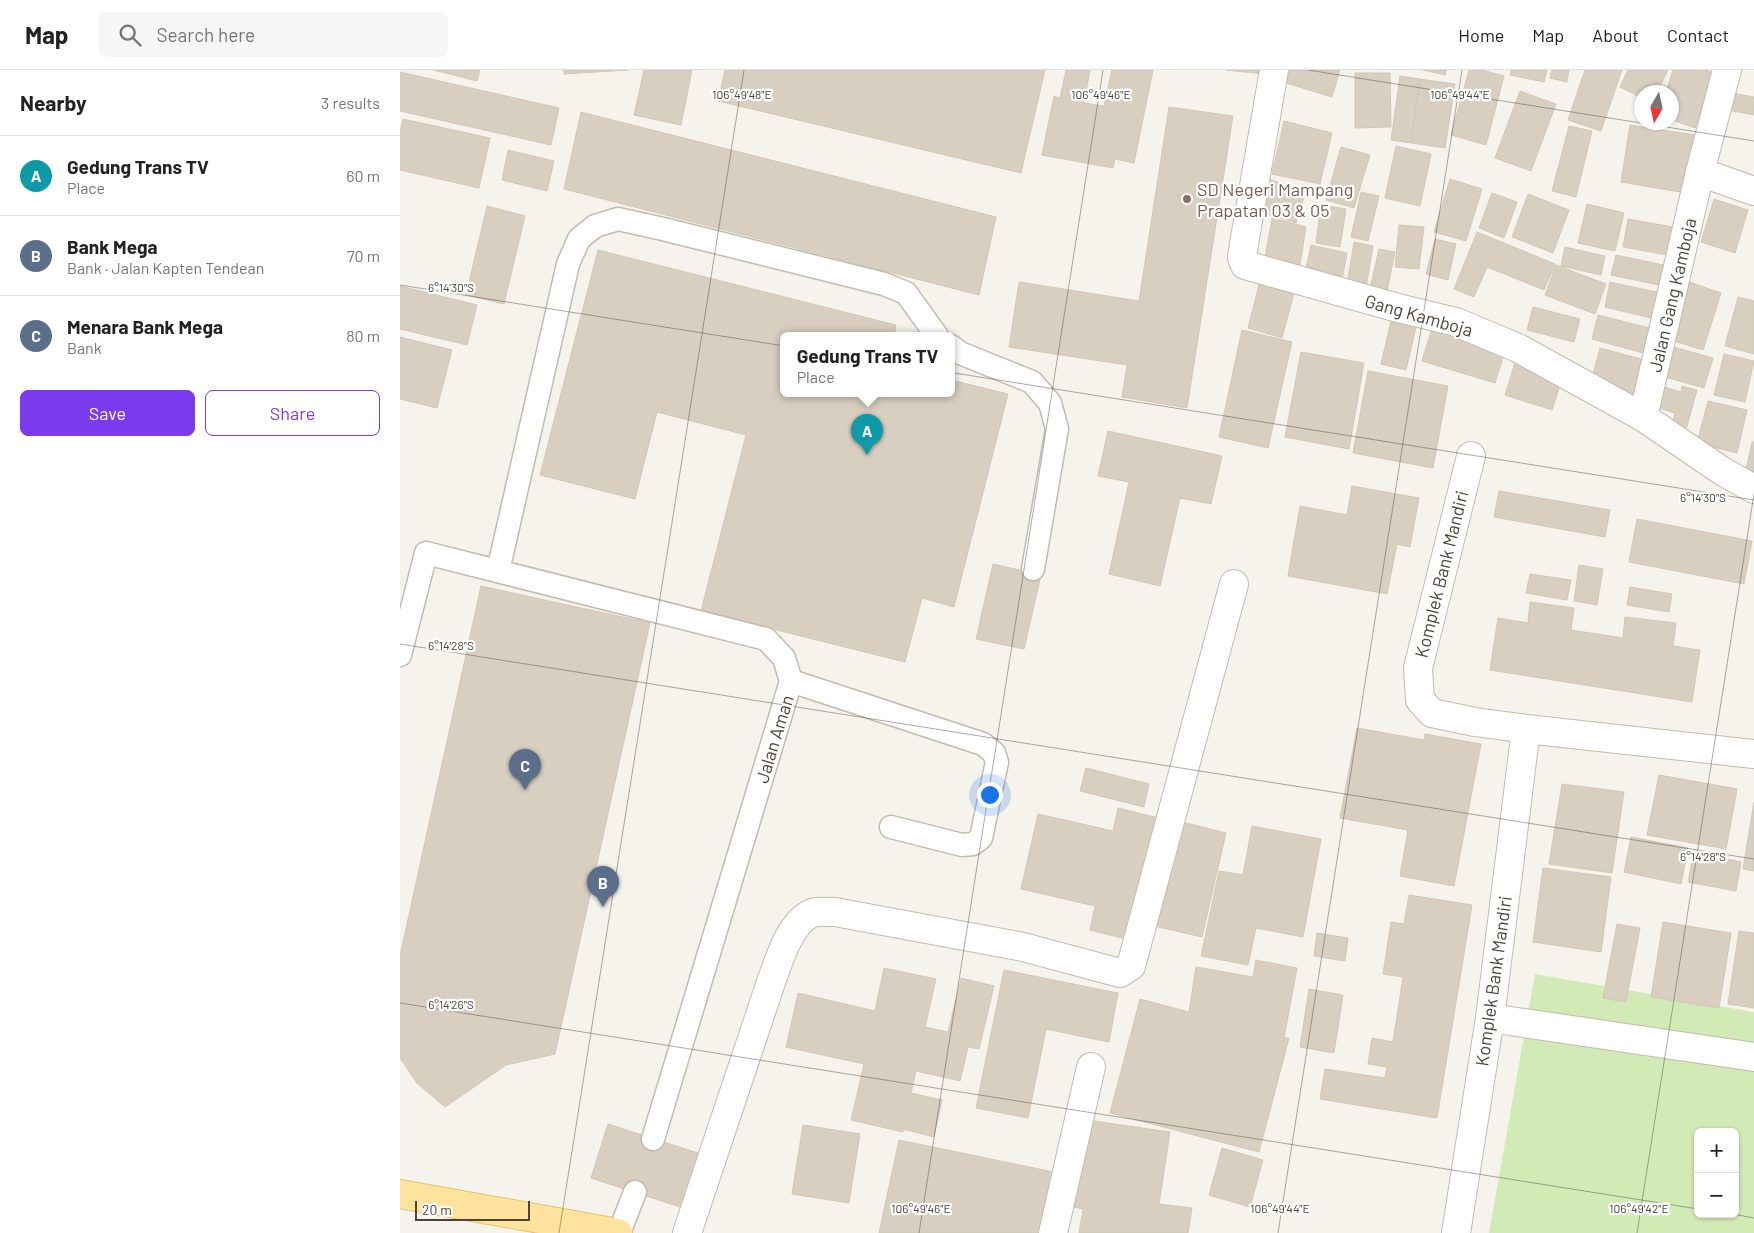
<!DOCTYPE html>
<html lang="en">
<head>
<meta charset="utf-8">
<style>
  body { margin:0; font-family:Barlow,sans-serif; background:#f6f6f6; color:#222 }
  .controls { position:absolute; right:15px; bottom:15px; display:grid; overflow:hidden; border-radius:8px; box-shadow:0 1px 4px #0004 }
  .controls button { width:45px; height:45px; display:grid; place-items:center; padding:0; border:0; border-bottom:1px solid #e0e0e0; background:#fff; color:#222; font:25px sans-serif }
  .compass { position:absolute; left:1234px; top:15px; width:45px; height:45px; border-radius:50%; background:#fff; box-shadow:0 1px 4px #0004; rotate:189deg }
  .scale { position:absolute; left:15px; bottom:12px; width:115px; box-sizing:border-box; padding-left:5px; border:2px solid #4b4439; border-top:0; font-size:14px; line-height:18px; white-space:nowrap; color:#4b4439; -webkit-text-stroke:4px #fff; paint-order:stroke }
  .you { position:absolute; left:589px; top:724px; width:18px; height:18px; margin:-12px; border:4px solid #fff; border-radius:50%; background:#1a73e8; box-shadow:0 0 0 8px #1a73e833 }
  .badge { display:grid; place-items:center; width:32px; height:32px; border-radius:50%; background:#7c3aed; color:#fff; font-size:16px; font-weight:700 }
  .pin { position:absolute; translate:-50% -41px; filter:drop-shadow(0 1px 2px #0008) }
  .pin::after { content:''; position:absolute; top:26px; width:18px; height:15px; background:inherit; clip-path:polygon(0 0,100% 0,50% 100%) }
  .popup { position:absolute; left:380px; top:262px; width:175px; height:65px; box-sizing:border-box; display:grid; place-content:center; border-radius:8px; background:#fff; filter:drop-shadow(0 1px 4px #0005); font-size:16px; white-space:nowrap; color:#767676 }
  .popup b { font-size:19px; color:#222 }
  .popup::after { content:''; position:absolute; left:50%; top:100%; margin-left:-10px; border:10px solid transparent; border-top-color:#fff }
  .list { margin:0; padding:0; list-style:none }
  h2 { display:flex; justify-content:space-between; align-items:center; height:65px; margin:0; padding:0 20px; font-size:21px }
  h2 small { font-size:16px; font-weight:400; color:#767676 }
  .list li { display:grid; grid-template-columns:32px 1fr auto; gap:15px; align-items:center; box-sizing:border-box; height:80px; padding:0 20px; border-top:1px solid #e0e0e0 }
  .list b { display:block; font-size:19px; white-space:nowrap }
  .list p { margin:0; font-size:16px; white-space:nowrap; color:#767676 }
  .list em { font-size:16px; font-style:normal; color:#767676 }
  .actions { display:flex; gap:10px; padding:15px 20px }
  .actions a { flex:1; padding:11px 0; border:1px solid #7c3aed; border-radius:8px; text-align:center; font-size:18px; color:#7c3aed }
  .actions .main { background:#7c3aed; color:#fff }
  .icon { flex:none; width:28px; height:28px; fill:none; stroke:currentColor; stroke-width:2; stroke-linecap:round; stroke-linejoin:round }
  .map { position:relative; flex:none; width:1354px; height:1163px; overflow:hidden }
  header { display:flex; align-items:center; gap:30px; box-sizing:border-box; height:70px; padding:0 25px; background:#fff; border-bottom:1px solid #e0e0e0 }
  header strong { font-size:24px }
  nav { display:flex; gap:28px; margin-inline-start:auto; font-size:18px }
  .search { width:350px; height:45px; background:#f6f6f6; display:flex; align-items:center; gap:12px; box-sizing:border-box; padding:0 18px; border-radius:8px; color:#767676; font-size:19px }
  main { display:flex }
  aside { flex:1; background:#fff }
  .map>svg:first-child { display:block }
  .green { fill:#d2eab5; fill-rule:evenodd }
  .building { fill:#d8cfc1; stroke:#d3c7b4 }
  .lines { fill:none; stroke-linecap:round; stroke-linejoin:round }
  .service-casing { stroke:#c2bbae; stroke-width:25 }
  .minor-casing { stroke:#c2bbae; stroke-width:30 }
  .primary-casing { stroke:#e6c16a; stroke-width:30 }
  .service { stroke:#fff; stroke-width:22 }
  .minor { stroke:#fff; stroke-width:28 }
  .primary { stroke:#ffe39c; stroke-width:28 }
  .ticks { fill:none; stroke:#4b4439; stroke-width:1; stroke-opacity:0.45 }
  .education-dot { fill:#8d6e63; stroke:#fff; stroke-width:2 }
  .labels { text-anchor:middle; dominant-baseline:central; stroke-width:4.5; stroke-linejoin:round; paint-order:stroke }
  .education-label { font-size:18px; fill:#785e54; stroke:#fff; text-anchor:start }
  .street-label { font-size:18px; fill:#4b4439; stroke:#fff }
  .ticks-label { font-size:12px; text-anchor:middle; fill:#4b4439; stroke:#fff; stroke-width:4.5; stroke-linejoin:round; paint-order:stroke }
</style>
</head>
<body>
<header>
<strong>Map</strong>
<div class="search"><svg class="icon" aria-label="search" viewBox="0 0 24 24"><circle cx="10" cy="10" r="6"/><path d="M15 15l6 6"/></svg>Search here</div>
<nav><a>Home</a><a>Map</a><a>About</a><a>Contact</a></nav>
</header>
<main>
<aside>
<h2>Nearby<small>3 results</small></h2>
<ul class="list">
<li><span class="badge" style="background:#0f9aa8">A</span><div><b>Gedung Trans TV</b><p>Place</p></div><em>60 m</em></li>
<li><span class="badge" style="background:#5c6f8a">B</span><div><b>Bank Mega</b><p>Bank · Jalan Kapten Tendean</p></div><em>70 m</em></li>
<li><span class="badge" style="background:#5c6f8a">C</span><div><b>Menara Bank Mega</b><p>Bank</p></div><em>80 m</em></li>
</ul>
<div class="actions"><a class="main">Save</a><a>Share</a></div>
</aside>
<div class="map">
<svg width="1354" height="1163" viewBox="0 0 1354 1163">
  <rect width="100%" height="100%" fill="#f6f3ec"/>
  <path class="green" d="M1135,904l219,38v221h-265zM1298,1062h37v82h-37z"/>
  <g class="building">
    <polygon points="34,0 80,0 77,11"/>
    <polygon points="164,0 228,0 164,4"/>
    <polygon points="244,0 292,0 281,55 234,45"/>
    <polygon points="325,0 645,0 621,103 318,31"/>
    <polygon points="666,0 690,0 684,33 704,36 712,0 753,0 734,93 715,89 713,98 642,85 654,26 660,28"/>
    <polygon points="826,0 864,0 864,4"/>
    <polygon points="890,0 940,0 932,27 886,13"/>
    <polygon points="1023,0 1046,0 1045,5"/>
    <polygon points="1069,0 1082,0 1104,6 1086,75 1051,65"/>
    <polygon points="1111,0 1147,0 1144,12 1110,5"/>
    <polygon points="1152,0 1169,0 1167,12 1150,8"/>
    <polygon points="1185,0 1222,0 1201,61 1168,50"/>
    <polygon points="1228,0 1268,0 1257,22 1242,22 1242,28 1220,17"/>
    <polygon points="1273,0 1305,0 1314,3 1295,58 1272,50 1272,22 1266,22"/>
    <polygon points="0,2 159,38 151,75 0,41"/>
    <polygon points="955,3 990,3 991,57 955,58"/>
    <polygon points="1000,6 1020,9 1011,73 991,70"/>
    <polygon points="1020,9 1055,14 1045,78 1011,73"/>
    <polygon points="1120,21 1156,34 1131,101 1095,88"/>
    <polygon points="1327,22 1354,27 1354,45 1323,39"/>
    <polygon points="769,37 833,46 787,338 722,327 727,295 609,277 619,212 739,231"/>
    <polygon points="181,42 596,147 579,225 164,119"/>
    <polygon points="3,49 90,68 79,118 0,100 0,62"/>
    <polygon points="884,51 932,63 920,114 872,104"/>
    <polygon points="1230,55 1295,65 1286,123 1221,112"/>
    <polygon points="1169,56 1192,61 1176,127 1152,121"/>
    <polygon points="996,76 1031,84 1020,136 985,128"/>
    <polygon points="941,77 970,85 954,138 926,130"/>
    <polygon points="108,80 154,91 147,121 102,110"/>
    <polygon points="865,108 906,121 896,153 855,140"/>
    <polygon points="1050,109 1082,119 1066,171 1034,162"/>
    <polygon points="961,122 979,126 968,171 951,167"/>
    <polygon points="1092,123 1117,132 1104,168 1079,158"/>
    <polygon points="1128,124 1169,140 1153,183 1112,167"/>
    <polygon points="1314,129 1348,140 1335,183 1301,172"/>
    <polygon points="1187,134 1224,143 1215,181 1178,173"/>
    <polygon points="921,135 946,139 940,177 916,173"/>
    <polygon points="87,136 125,146 104,234 66,225"/>
    <polygon points="872,148 906,157 898,207 863,199"/>
    <polygon points="1228,149 1284,159 1279,187 1223,177"/>
    <polygon points="999,155 1024,157 1019,199 995,197"/>
    <polygon points="1077,162 1155,194 1144,220 1087,197 1074,227 1054,219"/>
    <polygon points="1035,169 1056,174 1048,210 1026,204"/>
    <polygon points="954,172 973,176 965,224 946,221"/>
    <polygon points="911,175 947,183 941,215 904,208"/>
    <polygon points="1165,177 1205,186 1201,205 1161,196"/>
    <polygon points="979,179 995,182 985,231 968,227"/>
    <polygon points="198,180 496,255 494,266 383,266 383,324 551,324 551,310 608,324 554,537 522,528 505,592 301,541 346,365 257,342 235,429 140,405"/>
    <polygon points="1216,185 1263,195 1259,215 1211,205"/>
    <polygon points="1156,195 1206,214 1195,244 1145,225"/>
    <polygon points="862,203 897,212 882,268 848,258"/>
    <polygon points="1210,212 1261,223 1255,249 1205,237"/>
    <polygon points="1289,212 1321,223 1303,280 1271,270"/>
    <polygon points="0,216 77,235 67,275 0,259"/>
    <polygon points="1338,227 1354,231 1354,284 1325,276"/>
    <polygon points="1133,237 1180,249 1174,272 1127,260"/>
    <polygon points="993,242 1018,248 1006,300 981,294"/>
    <polygon points="1198,245 1261,261 1254,286 1192,269"/>
    <polygon points="1033,255 1106,278 1095,313 1022,291"/>
    <polygon points="842,260 892,272 868,378 819,367"/>
    <polygon points="0,267 52,280 37,338 0,329"/>
    <polygon points="1270,276 1313,288 1304,318 1262,306"/>
    <polygon points="1200,278 1252,292 1241,329 1191,312"/>
    <polygon points="901,282 964,293 949,379 885,367"/>
    <polygon points="1324,284 1354,291 1345,332 1314,325"/>
    <polygon points="1115,293 1162,309 1152,340 1105,325"/>
    <polygon points="968,301 1048,316 1033,398 953,383"/>
    <polygon points="1261,316 1281,322 1282,316 1297,320 1284,367 1270,362 1275,343 1255,337"/>
    <polygon points="1308,331 1347,340 1337,383 1297,373"/>
    <polygon points="708,361 822,386 811,434 780,428 760,516 709,504 729,412 698,406"/>
    <polygon points="1352,372 1354,372 1354,411 1344,409"/>
    <polygon points="952,416 1019,428 1010,477 997,474 987,524 888,506 900,436 947,445"/>
    <polygon points="1099,421 1210,440 1205,467 1094,447"/>
    <polygon points="1237,449 1352,471 1344,514 1229,492"/>
    <polygon points="593,494 641,505 624,579 576,569"/>
    <polygon points="1179,495 1203,499 1197,535 1174,531"/>
    <polygon points="1130,504 1171,510 1167,530 1126,523"/>
    <polygon points="81,516 250,553 155,984 106,995 45,1037 17,1013 0,988 0,886"/>
    <polygon points="1230,517 1272,524 1269,542 1227,535"/>
    <polygon points="1130,532 1174,538 1171,560 1223,568 1225,547 1276,553 1273,576 1300,580 1292,632 1090,600 1098,548 1128,553"/>
    <polygon points="957,658 1024,670 1025,664 1081,674 1054,816 1000,806 1008,760 940,748"/>
    <polygon points="686,698 749,714 744,737 680,721"/>
    <polygon points="1259,705 1337,719 1326,779 1247,765"/>
    <polygon points="1162,714 1224,722 1212,803 1149,794"/>
    <polygon points="1354,732 1354,801 1343,799"/>
    <polygon points="718,738 762,749 734,871 690,860 695,836 621,819 638,744 713,761"/>
    <polygon points="774,750 826,763 802,867 750,855"/>
    <polygon points="852,756 921,769 903,867 856,858 848,895 801,886 819,801 843,805"/>
    <polygon points="1231,767 1288,778 1281,814 1224,802"/>
    <polygon points="1294,782 1341,792 1336,821 1288,812"/>
    <polygon points="1143,798 1211,807 1201,882 1133,872"/>
    <polygon points="1009,825 1072,835 1037,1048 920,1029 925,999 985,1008 987,997 968,994 972,968 993,972 1003,907 983,904 991,852 1004,854"/>
    <polygon points="1263,852 1331,863 1319,938 1251,927"/>
    <polygon points="1217,854 1240,858 1226,932 1203,928"/>
    <polygon points="1339,861 1354,863 1354,938 1328,934"/>
    <polygon points="917,863 948,868 945,891 914,886"/>
    <polygon points="856,890 897,898 884,968 889,968 859,1082 710,1043 740,929 789,942 796,897 853,907"/>
    <polygon points="484,898 536,909 525,957 548,962 561,908 594,916 579,979 568,977 560,1011 516,1001 511,1023 542,1030 534,1067 503,1059 503,1062 451,1050 464,994 386,977 398,923 475,941"/>
    <polygon points="604,900 718,923 709,972 646,959 628,1048 576,1038"/>
    <polygon points="909,919 943,925 934,983 900,977"/>
    <polygon points="687,1050 770,1062 759,1134 792,1138 788,1163 679,1163 683,1139 674,1137"/>
    <polygon points="208,1054 301,1084 283,1138 191,1108"/>
    <polygon points="403,1055 460,1064 449,1133 392,1124"/>
    <polygon points="499,1070 663,1104 650,1163 479,1163"/>
    <polygon points="822,1078 863,1090 850,1137 809,1125"/>
  </g>
  <g class="lines">
    <defs>
      <g id="service">
        <polyline points="551,276 560,283 632,312 650,333 657,359 633,499"/>
        <polyline points="98,501 168,194 179,169 195,156 218,149 263,159 484,214 506,223 537,266"/>
        <polyline points="0,585 26,483 366,569 384,588 391,611 253,1069"/>
        <polyline points="391,611 583,674 594,683 597,692 581,768 573,774 562,775 491,757"/>
        <polyline points="219,1163 235,1122"/>
      </g>
      <g id="minor">
        <polyline points="874,0 844,174 842,188 845,195 998,238 1056,252 1118,278 1243,347 1322,401 1354,419"/>
        <polyline points="1300,102 1354,121"/>
        <polyline points="1243,347 1300,102 1327,0"/>
        <polyline points="1126,659 1354,684"/>
        <polyline points="1090,948 1354,987"/>
        <path d="M287,1163l84,-251c8,-21 18,-59 41,-69 6,-2 16,-1 23,-1l188,35 97,26 11,-7 103,-382"/>
        <polyline points="653,1163 691,997"/>
        <polyline points="1056,1163 1090,948 1126,659 1075,652 1032,643 1020,630 1018,598 1071,386"/>
      </g>
      <polyline id="primary" points="0,1124 218,1163"/>
    </defs>
    <use href="#service" class="service-casing"/>
    <use href="#minor" class="minor-casing"/>
    <use href="#primary" class="primary-casing"/>
    <use href="#service" class="service"/>
    <use href="#minor" class="minor"/>
    <use href="#primary" class="primary"/>
  </g>
  <path class="ticks" d="M908,0l446,71M0,215l1354,215M0,574l1354,215M0,933l1298,206M1333,1144l21,4M159,1163l185,-1163M519,1163l184,-1163M878,1163l184,-1163M1237,1163l117,-739"/>
  <circle class="education-dot" cx="787" cy="129" r="5"/>
  <g class="labels">
    <g class="education-label">
      <text x="797" y="119">SD Negeri Mampang<tspan x="797" dy="21">Prapatan 03 &amp; 05</tspan></text>
    </g>
    <g class="street-label">
      <text transform="translate(1272 225) rotate(-77)">Jalan Gang Kamboja</text>
      <text transform="translate(1019 245) rotate(16)">Gang Kamboja</text>
      <text transform="translate(1041 504) rotate(-76)">Komplek Bank Mandiri</text>
      <text transform="translate(374 669) rotate(-73)">Jalan Aman</text>
      <text transform="translate(1093 911) rotate(-82)">Komplek Bank Mandiri</text>
    </g>
  </g>
  <g class="ticks-label">
    <text x="342" y="29">106°49'48"E</text>
    <text x="701" y="29">106°49'46"E</text>
    <text x="1060" y="29">106°49'44"E</text>
    <text x="51" y="222">6°14'30"S</text>
    <text x="1303" y="432">6°14'30"S</text>
    <text x="51" y="580">6°14'28"S</text>
    <text x="1303" y="791">6°14'28"S</text>
    <text x="51" y="939">6°14'26"S</text>
    <text x="521" y="1143">106°49'46"E</text>
    <text x="880" y="1143">106°49'44"E</text>
    <text x="1239" y="1143">106°49'42"E</text>
  </g>
</svg>
<div class="controls">
<button>+</button>
<button>−</button>
</div>
<svg class="compass" viewBox="-18 -18 36 36"><path d="M0-13l5 13h-10z" fill="#e53935"/><path d="M0 13l5-13h-10z" fill="#767676"/></svg>
<div class="scale">20 m</div>
<div class="you"></div>
<div class="pin badge" style="left:467px;top:385px;background:#0f9aa8">A</div>
<div class="popup"><b>Gedung Trans TV</b>Place</div>
<div class="pin badge" style="left:203px;top:837px;background:#5c6f8a">B</div>
<div class="pin badge" style="left:125px;top:720px;background:#5c6f8a">C</div>
</div>
</main>
</body>
</html>
